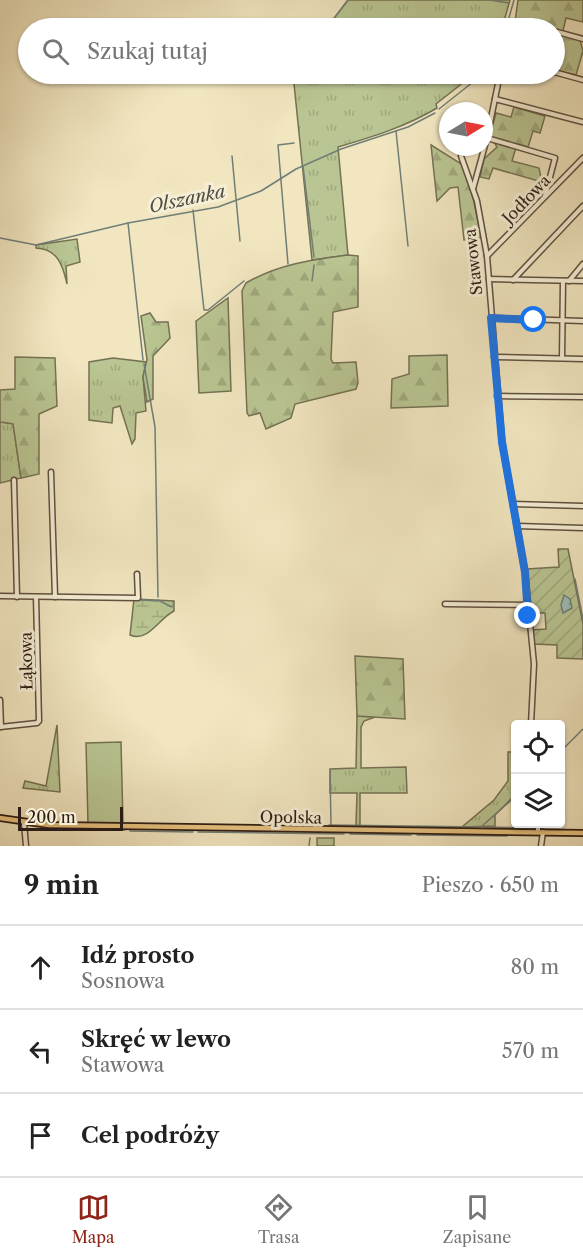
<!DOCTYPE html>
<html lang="pl">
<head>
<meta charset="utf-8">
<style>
  body { margin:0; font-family:"Libre Caslon Text",serif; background:#f2f2f2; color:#222 }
  .controls { position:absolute; right:18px; bottom:18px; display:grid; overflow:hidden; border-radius:6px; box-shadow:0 2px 4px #0004 }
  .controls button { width:54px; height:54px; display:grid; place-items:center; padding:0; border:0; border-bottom:2px solid #e0e0e0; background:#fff; color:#222; font:30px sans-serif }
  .compass { position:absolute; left:439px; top:102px; width:54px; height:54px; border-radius:50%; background:#fff; box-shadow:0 2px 4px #0004; rotate:80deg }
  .scale { position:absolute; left:18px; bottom:15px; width:105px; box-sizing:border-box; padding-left:6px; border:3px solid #2e1e15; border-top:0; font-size:16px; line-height:21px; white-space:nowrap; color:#2e1e15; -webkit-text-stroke:4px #f6efd6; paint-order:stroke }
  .stop { position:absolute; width:18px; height:18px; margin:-14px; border:4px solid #1a73e8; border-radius:50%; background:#fff }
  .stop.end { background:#1a73e8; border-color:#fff; box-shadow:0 2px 6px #0008 }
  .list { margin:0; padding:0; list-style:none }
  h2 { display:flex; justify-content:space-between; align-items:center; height:78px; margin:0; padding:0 24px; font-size:26px }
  h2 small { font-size:20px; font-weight:400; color:#767676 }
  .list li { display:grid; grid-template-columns:39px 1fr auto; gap:18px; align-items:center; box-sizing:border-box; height:84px; padding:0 24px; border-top:2px solid #e0e0e0 }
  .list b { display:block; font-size:22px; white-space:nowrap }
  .list p { margin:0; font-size:20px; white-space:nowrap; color:#767676 }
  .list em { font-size:20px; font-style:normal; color:#767676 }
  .icon { flex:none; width:33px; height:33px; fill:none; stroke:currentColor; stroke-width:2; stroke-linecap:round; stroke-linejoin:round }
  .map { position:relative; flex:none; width:583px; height:846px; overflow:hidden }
  .search { position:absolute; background:#fff; box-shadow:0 2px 4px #0004; left:18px; right:18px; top:18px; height:66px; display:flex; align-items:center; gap:15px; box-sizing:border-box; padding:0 21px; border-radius:33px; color:#767676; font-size:22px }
  .sheet { height:330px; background:#fff }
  nav { display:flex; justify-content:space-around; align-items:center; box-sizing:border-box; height:84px; border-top:2px solid #e0e0e0; background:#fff; font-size:16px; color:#767676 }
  nav a { display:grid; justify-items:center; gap:3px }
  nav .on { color:#8f2418 }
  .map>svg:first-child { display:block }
  .grass { fill:url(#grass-tufts); stroke:#747254; stroke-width:1.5 }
  .forest { fill:url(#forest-firs); stroke:#747254; stroke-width:1.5 }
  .wetland { fill:url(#wetland-marsh); stroke:#747254; stroke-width:1.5 }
  .park { fill:#b9c592; stroke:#747254; stroke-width:1.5 }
  .garden { fill:url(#garden-furrows); stroke:#747254; stroke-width:1.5 }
  .water { fill:url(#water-ripples); stroke:#707e77; stroke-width:1.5 }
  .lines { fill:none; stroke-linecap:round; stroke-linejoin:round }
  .stream { stroke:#707e77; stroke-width:1.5 }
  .minor-casing { stroke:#5f5040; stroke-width:7 }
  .major-casing { stroke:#2e1e15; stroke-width:8 }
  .minor { stroke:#f6efd6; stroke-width:4 }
  .major { stroke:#e8c380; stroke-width:4.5 }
  .route { stroke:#1a73e8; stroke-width:8 }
  .labels { text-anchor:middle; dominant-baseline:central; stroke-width:6; stroke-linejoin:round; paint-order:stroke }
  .street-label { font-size:16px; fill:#2e1e15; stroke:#f6efd6 }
  .water-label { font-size:18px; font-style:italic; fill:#4f4e46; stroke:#f6efd6 }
</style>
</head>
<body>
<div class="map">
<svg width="583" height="846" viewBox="0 0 583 846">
  <defs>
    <pattern id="grass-tufts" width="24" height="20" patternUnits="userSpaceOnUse" patternTransform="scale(1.5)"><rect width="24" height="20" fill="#b9c592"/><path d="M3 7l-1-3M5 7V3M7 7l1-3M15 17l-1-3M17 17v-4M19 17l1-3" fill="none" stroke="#9fa97d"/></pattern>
    <pattern id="forest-firs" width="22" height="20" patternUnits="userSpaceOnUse" patternTransform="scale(1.5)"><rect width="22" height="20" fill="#b9c592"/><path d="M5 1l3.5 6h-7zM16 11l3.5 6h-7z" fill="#9fa97d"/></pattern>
    <pattern id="wetland-marsh" width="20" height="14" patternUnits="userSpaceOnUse" patternTransform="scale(1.5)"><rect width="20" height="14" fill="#b9c592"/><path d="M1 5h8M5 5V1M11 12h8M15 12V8" fill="none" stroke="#9fa97d"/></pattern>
    <pattern id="garden-furrows" width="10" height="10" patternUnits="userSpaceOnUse" patternTransform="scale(1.5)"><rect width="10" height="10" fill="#b9c592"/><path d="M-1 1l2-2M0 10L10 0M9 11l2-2" fill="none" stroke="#9fa97d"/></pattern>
    <pattern id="water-ripples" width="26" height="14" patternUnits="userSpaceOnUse" patternTransform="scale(1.5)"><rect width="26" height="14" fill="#9cbeb9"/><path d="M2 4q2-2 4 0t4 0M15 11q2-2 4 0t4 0" fill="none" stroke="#809a95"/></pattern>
  </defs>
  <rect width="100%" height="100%" fill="#f1e6c0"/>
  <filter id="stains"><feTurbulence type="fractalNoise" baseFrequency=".00333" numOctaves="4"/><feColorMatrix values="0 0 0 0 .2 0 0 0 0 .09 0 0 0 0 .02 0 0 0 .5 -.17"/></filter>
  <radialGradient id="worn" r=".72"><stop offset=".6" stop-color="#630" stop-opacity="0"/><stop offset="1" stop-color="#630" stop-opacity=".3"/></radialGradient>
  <g class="grass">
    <polygon points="348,0 510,0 502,28 316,28 332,21"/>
    <path d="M293,74h181l-38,30 1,4c-32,19 -65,29 -99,39l10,108 -36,5z"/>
    <path d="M77,239l3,23 -14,4 1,18c-4,-18 -9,-35 -31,-36v-3z"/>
    <polygon points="113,358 146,362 143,377 146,411 136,413 135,439 132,444 120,406 113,408 112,423 89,420 89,362"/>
    <polygon points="0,422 13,423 21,478 0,483"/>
    <polygon points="357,716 375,717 364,721 361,727 361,768 406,767 407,793 360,793 360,826 356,825 357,793 330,793 330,769 356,768"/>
    <polygon points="57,725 60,792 23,788 25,781 46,786"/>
    <polygon points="508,752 515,752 515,795 495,815 495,826 462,827 494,800 508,781"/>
    <rect x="317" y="838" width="17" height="8"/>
  </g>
  <g class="forest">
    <polygon points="518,0 583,0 583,22 566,18 562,35 580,40 583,51 576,75 555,70 554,28 537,28 515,22"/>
    <polygon points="514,107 545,116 540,133 533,131 528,147 517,144 512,161 539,168 542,182 493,168 489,179 480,177 484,159 497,147 490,135 496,113 511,117"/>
    <polygon points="431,145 463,165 474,202 481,238 464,240 458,187 450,188 437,201"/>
    <path d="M348,255l10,1v51l-25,5 -2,47 2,4 23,-1 2,21 -2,6 -61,15 -4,14 -25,11 -6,-16 -11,3 -2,-3 -5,-122 4,-8c33,-19 65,-23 102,-28z"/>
    <polygon points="228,298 231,391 199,393 196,321"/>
    <polygon points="150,313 156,322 168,322 170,338 153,356 153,399 147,402 143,377 147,359 141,316"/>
    <polygon points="447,355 448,406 391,408 392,379 409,374 409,356"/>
    <polygon points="15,357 55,358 57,406 39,414 39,474 21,478 13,424 0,422 0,390 15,389"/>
    <polygon points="355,656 403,659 405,719 357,716"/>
  </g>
  <path class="wetland" d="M134,599l40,2v10c-15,7 -26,32 -44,24z"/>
  <polygon class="park" points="121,742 123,824 88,824 86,743"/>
  <polygon class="garden" points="558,549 568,549 583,624 583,659 557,658 557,645 533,644 531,630 546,629 545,613 530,613 527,569 559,567"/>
  <polygon class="water" points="564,595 570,599 572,608 563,613 561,605"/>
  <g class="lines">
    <g class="stream">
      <polyline points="490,0 509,3"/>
      <polyline points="316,28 332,21 348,0"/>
      <polyline points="506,28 514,0"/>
      <polyline points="439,109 483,74"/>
      <polyline points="396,131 408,246"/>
      <polyline points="232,156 240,241"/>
      <polyline points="303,166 314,257"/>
      <polyline points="193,210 204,310 208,310 244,281"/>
      <polyline points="128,223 143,360"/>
      <polyline points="0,238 36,245 128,223 218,207 261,191 296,169 341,149 408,127 435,113"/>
      <polyline points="288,264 278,145 294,143"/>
      <polyline points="312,281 314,265"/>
      <polyline points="144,364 155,427 158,597"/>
      <polyline points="575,579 583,619"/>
      <polyline points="141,600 158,601"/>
      <polyline points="158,600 172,607"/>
      <polyline points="560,752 583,729"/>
      <polyline points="330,771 331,825"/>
      <polyline points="329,825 481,827 516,796"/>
      <polyline points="483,827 533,828"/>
      <polyline points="117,830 125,830"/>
      <polyline points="130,831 193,832"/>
      <polyline points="198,832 344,834"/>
      <polyline points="350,834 411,835"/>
      <polyline points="417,835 507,836"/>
      <polyline points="309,846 310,838"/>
    </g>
    <defs>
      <g id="minor">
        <polyline points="541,27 546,28"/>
        <polyline points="554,31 583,39"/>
        <polyline points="554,72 583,80"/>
        <polyline points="495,99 583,122"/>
        <polyline points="487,138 555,158 545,196"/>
        <polyline points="461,156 477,201 487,256 502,442 525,572 534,664 531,724"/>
        <polyline points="473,189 487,138 500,74"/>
        <polyline points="487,256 583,158"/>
        <polyline points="489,279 583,281"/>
        <polyline points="513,280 583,206"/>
        <polyline points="569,281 583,264"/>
        <polyline points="491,318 583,321"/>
        <polyline points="494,357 583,359"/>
        <polyline points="562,358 563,281"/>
        <polyline points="497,396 583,397"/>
        <polyline points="51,472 55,597"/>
        <polyline points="14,480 17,597"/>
        <polyline points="513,504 583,506"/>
        <polyline points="517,526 583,528"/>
        <polyline points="0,596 138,598 137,574"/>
        <polyline points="445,604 527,605"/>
        <polyline points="0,700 1,727"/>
        <polyline points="0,727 37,723 39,721 36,597"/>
        <polyline points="24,823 26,846"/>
        <polyline points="538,832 538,824"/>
        <polyline points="541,846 543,832"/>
      </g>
      <polyline id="major" points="0,818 49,825 583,833"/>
    </defs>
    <use href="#minor" class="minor-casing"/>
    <use href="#major" class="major-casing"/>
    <use href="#minor" class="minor"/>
    <use href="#major" class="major"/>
  </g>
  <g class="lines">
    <polyline class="route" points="528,616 525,572 502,442 491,318 534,320"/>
  </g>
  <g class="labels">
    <g class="street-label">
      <text transform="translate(526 199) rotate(-46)">Jodłowa</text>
      <text transform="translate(473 262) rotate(-96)">Stawowa</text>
      <text transform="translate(26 661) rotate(-91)">Łąkowa</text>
      <text transform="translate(291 817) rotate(1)">Opolska</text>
    </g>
    <g class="water-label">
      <text transform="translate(187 199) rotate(-12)">Olszanka</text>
    </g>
  </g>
  <rect width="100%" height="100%" filter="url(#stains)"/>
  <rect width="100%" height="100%" fill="url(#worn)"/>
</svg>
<div class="controls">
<button><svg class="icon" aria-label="locate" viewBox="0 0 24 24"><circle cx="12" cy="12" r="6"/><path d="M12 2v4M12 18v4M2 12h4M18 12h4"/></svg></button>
<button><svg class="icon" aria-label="layers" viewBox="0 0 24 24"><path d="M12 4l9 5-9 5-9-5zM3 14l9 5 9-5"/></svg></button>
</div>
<svg class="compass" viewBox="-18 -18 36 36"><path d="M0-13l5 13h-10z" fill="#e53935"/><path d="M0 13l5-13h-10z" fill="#767676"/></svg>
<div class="scale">200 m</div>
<div class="stop" style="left:534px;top:320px"></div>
<div class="stop end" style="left:528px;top:616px"></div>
<div class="search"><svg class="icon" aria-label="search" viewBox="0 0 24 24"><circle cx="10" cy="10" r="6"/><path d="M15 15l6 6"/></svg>Szukaj tutaj</div>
</div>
<section class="sheet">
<h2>9 min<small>Pieszo · 650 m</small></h2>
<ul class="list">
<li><svg class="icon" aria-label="ahead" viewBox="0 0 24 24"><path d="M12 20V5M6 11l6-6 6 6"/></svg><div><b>Idź prosto</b><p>Sosnowa</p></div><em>80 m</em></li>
<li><svg class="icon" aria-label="left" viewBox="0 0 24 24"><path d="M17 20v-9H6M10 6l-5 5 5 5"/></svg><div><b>Skręć w lewo</b><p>Stawowa</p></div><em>570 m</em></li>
<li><svg class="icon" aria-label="arrive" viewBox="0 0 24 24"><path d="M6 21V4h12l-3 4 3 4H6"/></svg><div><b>Cel podróży</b></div></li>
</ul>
</section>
<nav>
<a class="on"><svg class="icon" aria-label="map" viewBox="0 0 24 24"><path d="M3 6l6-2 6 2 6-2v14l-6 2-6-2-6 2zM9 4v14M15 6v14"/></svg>Mapa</a>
<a><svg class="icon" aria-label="directions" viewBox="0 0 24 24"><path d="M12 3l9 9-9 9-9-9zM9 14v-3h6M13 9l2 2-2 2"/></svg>Trasa</a>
<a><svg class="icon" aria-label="saved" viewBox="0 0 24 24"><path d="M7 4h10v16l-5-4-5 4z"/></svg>Zapisane</a>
</nav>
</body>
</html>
